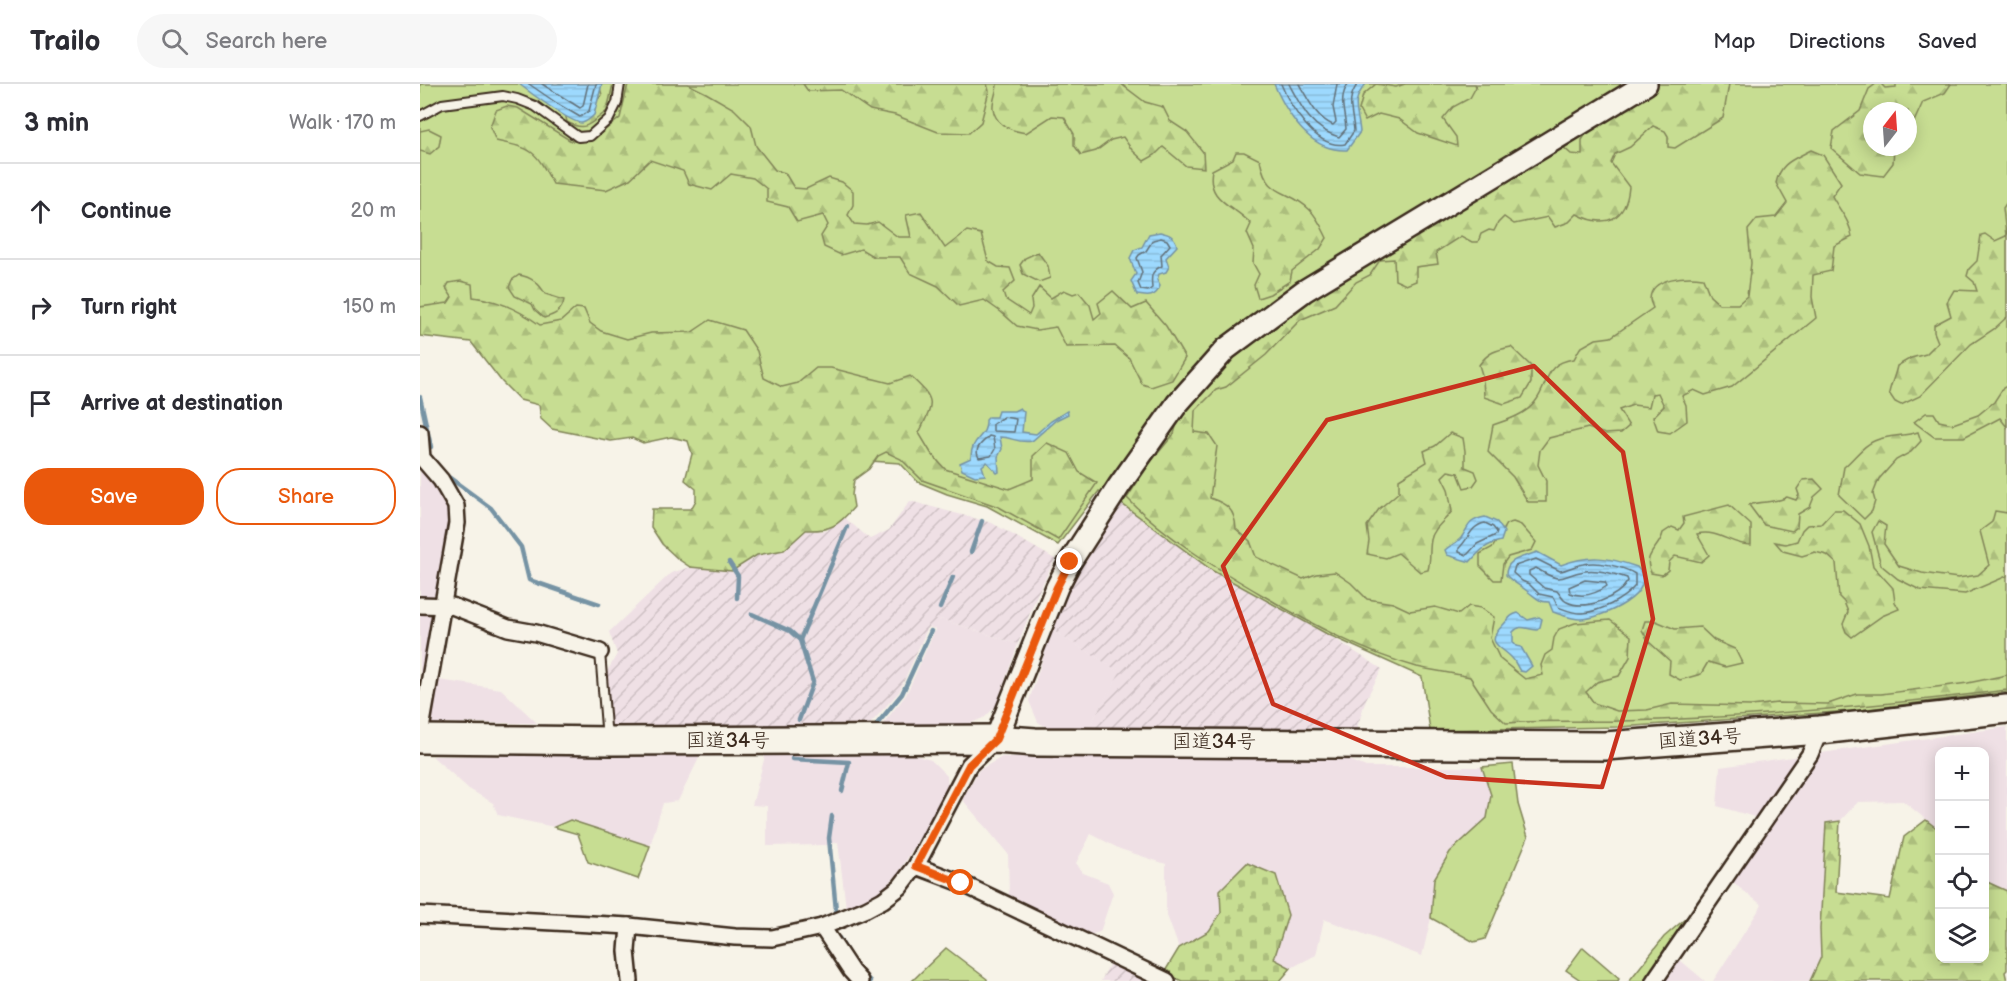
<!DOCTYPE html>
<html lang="en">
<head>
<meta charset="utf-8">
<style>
  body { margin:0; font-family:"Balsamiq Sans","Klee One",sans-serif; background:#f7f7f7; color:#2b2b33 }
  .controls { position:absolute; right:18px; bottom:18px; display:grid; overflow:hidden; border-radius:12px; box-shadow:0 3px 15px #0003 }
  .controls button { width:54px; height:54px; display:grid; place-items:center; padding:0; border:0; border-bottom:2px solid #e1e1e2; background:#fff; color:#2b2b33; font:30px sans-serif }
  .compass { position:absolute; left:1443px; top:18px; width:54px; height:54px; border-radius:50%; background:#fff; box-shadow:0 3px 15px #0003; rotate:17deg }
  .stop { position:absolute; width:18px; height:18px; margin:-14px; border:4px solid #ea580c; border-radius:50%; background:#fff }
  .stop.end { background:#ea580c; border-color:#fff; box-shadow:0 2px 6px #0008 }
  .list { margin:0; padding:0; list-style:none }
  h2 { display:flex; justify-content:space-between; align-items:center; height:78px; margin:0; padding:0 24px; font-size:26px }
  h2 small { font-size:20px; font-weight:400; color:#7c7c81 }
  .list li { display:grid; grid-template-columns:39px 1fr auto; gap:18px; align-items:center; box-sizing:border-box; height:96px; padding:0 24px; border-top:2px solid #e1e1e2 }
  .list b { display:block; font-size:22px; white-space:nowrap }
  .list em { font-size:20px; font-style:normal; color:#7c7c81 }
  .actions { display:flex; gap:12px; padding:18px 24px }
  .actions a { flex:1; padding:14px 0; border:2px solid #ea580c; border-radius:24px; text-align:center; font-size:21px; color:#ea580c }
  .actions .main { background:#ea580c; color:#fff }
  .icon { flex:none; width:33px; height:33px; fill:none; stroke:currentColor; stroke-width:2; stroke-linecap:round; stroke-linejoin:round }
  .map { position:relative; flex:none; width:1587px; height:897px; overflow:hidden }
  header { display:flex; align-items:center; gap:36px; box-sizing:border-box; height:84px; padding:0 30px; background:#fff; border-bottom:2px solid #e1e1e2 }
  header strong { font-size:28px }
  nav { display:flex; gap:33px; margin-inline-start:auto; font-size:21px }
  .search { width:420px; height:54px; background:#f7f7f7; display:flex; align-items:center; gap:15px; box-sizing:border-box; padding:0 21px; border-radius:33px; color:#7c7c81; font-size:22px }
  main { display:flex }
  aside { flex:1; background:#fff }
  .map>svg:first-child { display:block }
  .built { fill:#efe0e5 }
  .industrial { fill:url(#industrial-furrows) }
  .green { fill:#c7dd92; stroke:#818458; stroke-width:1.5; fill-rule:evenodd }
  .forest { fill:url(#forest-firs); stroke:#818458; stroke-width:1.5 }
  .cemetery { fill:url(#cemetery-stones); stroke:#818458; stroke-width:1.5 }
  .water { fill:url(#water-rules); stroke:#7693a4; stroke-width:1.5 }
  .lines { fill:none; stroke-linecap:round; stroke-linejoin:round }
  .shore { stroke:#627078; stroke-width:1.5 }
  .stream { stroke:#7693a4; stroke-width:4.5 }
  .lane-casing { stroke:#3b2a1e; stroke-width:12 }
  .street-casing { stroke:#3b2a1e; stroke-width:20 }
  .secondary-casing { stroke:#3b2a1e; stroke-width:26 }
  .highway-casing { stroke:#3b2a1e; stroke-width:32 }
  .lane { stroke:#f7f3e8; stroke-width:8 }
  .street { stroke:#f7f3e8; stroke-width:15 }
  .secondary { stroke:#f7f3e8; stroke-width:21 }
  .highway { stroke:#f7f3e8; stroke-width:27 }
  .route { stroke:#ea580c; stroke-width:8 }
  .marked { fill:none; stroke:#c8321e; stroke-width:4.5; stroke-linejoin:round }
  .labels { text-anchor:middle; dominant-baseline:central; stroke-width:4.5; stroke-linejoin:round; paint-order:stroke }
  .street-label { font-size:20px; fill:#3b2a1e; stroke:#f7f3e8 }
</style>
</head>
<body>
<header>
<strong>Trailo</strong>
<div class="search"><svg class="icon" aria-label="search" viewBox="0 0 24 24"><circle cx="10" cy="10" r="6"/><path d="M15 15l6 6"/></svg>Search here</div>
<nav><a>Map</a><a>Directions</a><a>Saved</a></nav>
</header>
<main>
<aside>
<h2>3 min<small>Walk · 170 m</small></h2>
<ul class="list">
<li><svg class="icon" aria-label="ahead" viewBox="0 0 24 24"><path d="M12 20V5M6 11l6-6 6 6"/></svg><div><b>Continue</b></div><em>20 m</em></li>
<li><svg class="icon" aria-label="right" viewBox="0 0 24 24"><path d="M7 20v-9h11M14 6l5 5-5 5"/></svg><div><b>Turn right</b></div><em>150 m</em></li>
<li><svg class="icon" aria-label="arrive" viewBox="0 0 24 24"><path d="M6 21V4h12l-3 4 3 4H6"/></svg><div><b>Arrive at destination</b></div></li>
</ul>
<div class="actions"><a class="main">Save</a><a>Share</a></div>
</aside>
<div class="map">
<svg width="1587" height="897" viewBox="0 0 1587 897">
  <defs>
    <pattern id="industrial-furrows" width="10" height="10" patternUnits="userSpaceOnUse" patternTransform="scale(1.5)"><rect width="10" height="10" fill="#efe0e5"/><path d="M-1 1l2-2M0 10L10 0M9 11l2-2" fill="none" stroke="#cec0c4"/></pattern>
    <pattern id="forest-firs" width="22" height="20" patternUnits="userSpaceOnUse" patternTransform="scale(1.5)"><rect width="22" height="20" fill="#c7dd92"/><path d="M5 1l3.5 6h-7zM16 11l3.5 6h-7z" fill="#acbe7d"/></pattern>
    <pattern id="cemetery-stones" width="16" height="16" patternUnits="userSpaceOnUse" patternTransform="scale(1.5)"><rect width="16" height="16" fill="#c7dd92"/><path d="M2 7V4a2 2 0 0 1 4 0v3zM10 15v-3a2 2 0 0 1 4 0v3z" fill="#acbe7d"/></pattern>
    <pattern id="water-rules" width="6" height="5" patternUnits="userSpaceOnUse" patternTransform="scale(1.5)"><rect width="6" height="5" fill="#9dd9fe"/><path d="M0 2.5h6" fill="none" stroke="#88bad9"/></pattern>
  </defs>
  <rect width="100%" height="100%" fill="#f7f3e8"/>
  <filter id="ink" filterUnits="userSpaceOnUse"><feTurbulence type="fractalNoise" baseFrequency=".0167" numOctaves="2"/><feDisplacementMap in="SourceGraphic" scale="12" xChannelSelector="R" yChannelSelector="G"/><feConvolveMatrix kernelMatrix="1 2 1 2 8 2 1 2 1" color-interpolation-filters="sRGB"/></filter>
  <g filter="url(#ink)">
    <g class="built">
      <polygon points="0,387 20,403 32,430 18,514 0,517"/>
      <polygon points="0,527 29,531 19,596 81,605 117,639 0,639"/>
      <polygon points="520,535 598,560 576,622 565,633 547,641 461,642 486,611"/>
      <polygon points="632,546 701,588 668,645 631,646 618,638 609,617"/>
      <polygon points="1587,643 1587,807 1565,797 1564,668 1520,668 1519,746 1483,717 1438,718 1420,737 1406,739 1400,845 1401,873 1390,897 1293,897 1342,821 1312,798 1338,734 1297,722 1300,683"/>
      <polygon points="281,670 258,717 243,719 230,762 150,736 134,743 78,731 73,719 49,705 12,672"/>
      <polygon points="494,671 511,676 527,692 528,706 478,790 459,809 426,824 418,758 406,761 347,762 347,722 332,721 345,672"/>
      <polygon points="582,673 927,675 946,683 1062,683 1071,711 1067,734 1030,768 1014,795 1011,834 1002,872 904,835 896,871 871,884 854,875 867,831 800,806 801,829 789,847 759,864 746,829 746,780 700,765 671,750 656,779 663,789 688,799 693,809 680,848 668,851 589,811 588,770 542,715 559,686"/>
      <polygon points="1260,876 1285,897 1246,897"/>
    </g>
    <g class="industrial">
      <polygon points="490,417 572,439 635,475 617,511 598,560 520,535 516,545 508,543 479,608 450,640 189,642 184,593 197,570 189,548 251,489 270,483 312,487 337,471 364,466 386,446 405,447 425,434 450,455 469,446"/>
      <polygon points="699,418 793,487 907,550 962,585 946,615 936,647 668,645 700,588 632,546 659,480"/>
      <polygon points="691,877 737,897 681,897"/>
    </g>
    <g class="green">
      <path d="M0,0h1587v608l-156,19 -231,16 -190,3 -8,-53 -95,-43 -114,-63 -94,-69 -20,-11 -41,54 -71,-39 -40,-12 -29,-12 -18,-19 -75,-5 -352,-118 -53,-6zM1452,27h36v36h-36z"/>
      <polygon points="1093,680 1098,720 1108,753 1065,855 1054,858 1011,834 1014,795 1030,768 1067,734 1071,711 1062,683"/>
      <polygon points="150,736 230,762 218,795 168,778 158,750 134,743"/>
      <polygon points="1280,822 1229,897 1209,897 1244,853"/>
      <polygon points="1163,863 1199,894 1198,897 1162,897 1146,886"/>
      <polygon points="526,864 567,895 567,897 492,897"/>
    </g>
    <g class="forest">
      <path d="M179,0h14l-6,27c-16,11 -20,22 -40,11l-3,-13 27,-3 11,-11z"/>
      <path d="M208,0h60l18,9 28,16 17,17 5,20 19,24 10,3 9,15 12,1 23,-11 13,4 11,9v14l-5,10 6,9 13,1 11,-3 20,15h13l-5,-22 15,-3 24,36 22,-17 14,3 7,27 10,6 12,1 5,13 -12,11 2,7 24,16 3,-7 -1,-8 8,-13 12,11 13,-8 9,4 6,-2 11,13 4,14 7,-6 -3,-10 15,-12 19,18 14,-6 20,23 19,32 -13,22 -21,7 -9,-3 -13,-26 -14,-12 -49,1 -10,-20 -19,3 -20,-4 -16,-14 -17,-12 -25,6 -21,-20 -28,-13 -10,-16h-26l-13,-8 -20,6 -17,-8 -3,-11 7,-11 -5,-10 -26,7 -9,-15 -21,-5v-13l-14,-11 -22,-4 -19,16 -23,-6 -6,-13 -33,-11 -20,19 -24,11 -53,-6c-18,-34 -19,-35 -57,-43l-6,-14 6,-17 11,-4 11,2 53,33h20l29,-23z"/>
      <polygon points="383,0 567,0 569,7 561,38 549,49 518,48 475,31 450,26 421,6 388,7"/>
      <path d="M577,0h124l24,18 18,5 7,14 17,11 16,20 1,16 -18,-2 -23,-19 -8,8 -11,6 -12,-11 -9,-13 -12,3 -15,11 -15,4 -7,-10v-11l-10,-17 -12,-1 -26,17c-14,-2 -31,-8 -33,-25 -1,-7 4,-16 4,-24z"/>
      <polygon points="956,0 976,3 985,0 1055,0 1056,3 1050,14 1033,23 1023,35 1036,53 1037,62 998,49 979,35 959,30 945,37 939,26 943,11"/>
      <path d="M1239,0h70l-6,34 -48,30 -7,-1v-11l-3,-5 -12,-5 -23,21 -15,7 -4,9 18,24c-3,33 -23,42 -52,27l-8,8 -14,5 -7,-10 -34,7 -10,-7 -6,6 -4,8 -5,-1 -8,4 -3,8h-6l-11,-6 -25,16 2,12 -22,3v14l-10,4 -11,-5 -1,-21 -14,1 -10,15 -14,7 -21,23 -35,15 -34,35 -40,32 -10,3 -21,21 -1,21 15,2 8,12 -7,52c17,6 25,11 26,31l14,12 6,16 47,22 13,-5 19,-2 16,11 16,16 26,4 17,8 25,-4 24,7 10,-8 12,2 13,9 -4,21 10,21 25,20 18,-4 -2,-10 4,-10 7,-5 2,-12 5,-9 16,-6 35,-3 21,16 -1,21 -11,19 -22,6 -11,10 8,11 23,8 30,-1 25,-6 79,2 26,-3 51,1 29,-10h24l87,-11 39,-8v15c-129,16 -257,28 -387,31 -38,1 -76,-1 -114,2l-15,-14 -21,-32c-17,-4 -36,-6 -53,-10 -54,-15 -106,-43 -153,-71 -48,-28 -98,-58 -137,-98l22,-34 25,-30 5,-18 35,-45 17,-11 26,-25 56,-37 228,-141 22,-10 8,7 11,1v-15l7,-11 5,-1 35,-26z"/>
      <polygon points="1456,0 1461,0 1465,4 1476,3 1476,0 1531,0 1525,9 1503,18 1488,51 1488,27 1452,27 1452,63 1476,63 1474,65 1473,79 1463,92 1440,89 1411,64 1414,47 1440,27 1449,5"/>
      <polygon points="9,45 21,51 19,62 10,70 0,67 0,47"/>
      <path d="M1391,66l12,5 18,28 -9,13c7,14 18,24 20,41l-18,9 -3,25 -18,4 -1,22 4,21 -84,69 -27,8 -11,-5 -12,6 4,9 1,16 -17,12 -12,-2 -5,-14 11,-11 -6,-13 -6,1 -3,13 -16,-2 -14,5 10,16 -8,7 -16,1 -17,-6 -39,10 -9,12 -2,15 8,16v21h-18l-15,-25 -25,-25 5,-27c14,-5 32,-10 42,-23 15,-19 8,-39 39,-43l6,-11 16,-9 15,-2 42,-29c-1,-3 -3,-6 -3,-9 1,-23 38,-23 53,-21l7,18 9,8h19l9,-8 4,-33 -3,-33 9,-11 19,-2 11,-14 -11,-20c5,-21 17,-23 35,-33z"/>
      <path d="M816,68h8l16,8c7,38 28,28 50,50 8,8 12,18 17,28l-7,11 -28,22 -2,10 -20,13 -12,4 -4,-13 5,-11 -6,-11 1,-14 -7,-16 4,-9c-17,-19 -45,-23 -39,-54l21,-11z"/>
      <path d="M1587,118v115l-13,12 -23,15 -51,52 -19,9 -6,-3 -6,-9c2,-10 6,-17 8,-27l14,-8 15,-4 12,-12 -4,-10v-7l17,-9 -4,-14 7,-12 23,1 -3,-9 -7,-6 2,-7 8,-8 4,-26 4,-1 10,7 11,-5 -3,-28z"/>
      <polygon points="618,168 628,182 630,194 619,198 603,190 600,181 605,174"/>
      <path d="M99,191c12,2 21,9 26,19l19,6c-2,12 -10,15 -20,18l-9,-8 -3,-6 -17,-8 -6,-9 3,-7z"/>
      <path d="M41,197l11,3 1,13c25,3 48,14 67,28l21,-4 15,-13 8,1 6,14 11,8 26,8 24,-6 41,-1 18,-12 33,10 14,21 7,27 18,9 16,-4 18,-15h15l59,15 20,-7c27,25 24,26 9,57l12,20 14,16 64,20 24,-10v-23l14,-13 22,10 10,19 18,11 -39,57 -59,-33 -77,-27 -21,-21 -15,-7 -8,4 -9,13 -15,11 -2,15 2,12c-16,19 -24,24 -48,23l-22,20 -27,5 -25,16 -42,-4 -12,-8 -16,-15 -11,-17 1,-18h39l5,-9v-11l-11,-9 7,-26 -4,-13 -17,-4 -28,6 -11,-5 -21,3 -59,-12 -11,-10 -2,-14 -19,-5 -18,-18 -31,-40 -51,-6v-29l28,-4 4,-6 -6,-9 3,-5z"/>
      <path d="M1091,263l20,19v17l-9,15 -18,6 -20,-7 -1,-19 -4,-13c9,-13 17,-15 32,-18z"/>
      <polygon points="1587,302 1587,343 1580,334 1544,353 1514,353 1494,338 1506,329 1514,329 1519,337 1533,340 1558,331 1574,318 1583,304"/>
      <path d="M1498,348l3,9 -10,11 -15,8 -17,19 -6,15 2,7 -3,10 -8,8 -25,-24 5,-28c11,-9 18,-21 30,-26 15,-7 30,-4 44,-9z"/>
      <path d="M1030,349l13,5 2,13v16l10,4 3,8 -5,7 -9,2 -6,-15 -10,-2 -6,6 6,12 4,22c-6,9 -19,17 -21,29 -2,10 0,19 -3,30l-8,2 -22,-19 -12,5 -19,-4 2,-13 -2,-15 12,-17 20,-17v-13l28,-17 -3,-11 11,-5z"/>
      <path d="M1394,395l9,10 -9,8 -4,10 -12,7 -1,13 -5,4 -28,-6 -15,-20c13,-5 26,-1 38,-8l9,3 3,-5 -2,-6 6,-9z"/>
      <path d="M1309,421l22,20v20c-21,0 -32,-16 -54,-11l12,21 -8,7 -26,-6 -6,6 -1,8 -6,5 -11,-2c-9,-20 8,-23 12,-40l9,-6 7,3 5,-7 -1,-6z"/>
      <polygon points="1414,426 1423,426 1440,440 1449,462 1453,482 1473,504 1475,518 1479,525 1462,532 1432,553 1426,548 1423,540 1428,528 1424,518 1419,513 1416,479 1407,471 1395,468 1382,472 1363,467 1355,458 1366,460 1377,457 1382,446 1387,441 1401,440"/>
      <polygon points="1575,427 1587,429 1587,492 1545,510 1500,506 1478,495 1461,481 1452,448 1458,437 1466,442 1464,460 1479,482 1502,489 1538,494 1558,491 1569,481 1560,447 1572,438"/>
      <polygon points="1093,438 1101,441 1116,458 1112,466 1088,473 1083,480 1081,496 1074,496 1060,482 1060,470 1073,463 1086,440"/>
      <polygon points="1225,537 1236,537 1255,545 1280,543 1294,556 1315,565 1322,579 1305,583 1288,578 1281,590 1260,596 1249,590 1250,577 1229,558 1222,546"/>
      <polygon points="1506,736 1519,746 1520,874 1564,874 1565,797 1587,807 1587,886 1585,888 1587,897 1390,897 1401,873 1400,845 1406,739 1420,737 1416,808 1470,815 1484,753"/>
    </g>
    <polygon class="cemetery" points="827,779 856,791 868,831 854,875 871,884 860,897 762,897 744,889 759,864 789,847 801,829 800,806"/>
    <g class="water">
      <path d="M99,0h83l-8,31c-3,3 -8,7 -12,8 -10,1 -54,-32 -63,-39z"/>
      <path d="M854,0h92c-16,18 -8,27 -6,48l-13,18c-37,2 -60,-36 -73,-66z"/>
      <path d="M740,148c9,2 15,4 17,14l-11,12 3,9 -3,5 -7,2 -2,6 3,6c-4,12 -12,11 -23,9l-6,-14 5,-7 -6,-16 4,-8 8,-3 7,-13z"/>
      <path d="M600,324l4,4 -2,20 14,2 15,-13 16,-10 1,3 -12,6 -24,21c-12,3 -21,-4 -32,-4l2,12 -4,8 1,15 -2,1 -10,-11 -5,4 3,9 -10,1 -13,-6 -2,-7 11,-5c0,-22 16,-19 15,-38l3,-3h7l2,-6h16z"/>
      <path d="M1065,433l12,5 7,10 -3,9c-15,3 -21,10 -31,21l-23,-7 -2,-5c5,-5 12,-7 16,-12 9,-13 6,-17 24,-21z"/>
      <path d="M1117,468l24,13c29,-11 47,-8 76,2 25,26 -37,52 -56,52 -9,0 -19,-4 -28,-7l-4,-10c-11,0 -13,-5 -22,-11 -7,-6 -14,-8 -21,-16 0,-17 17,-17 31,-23z"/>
      <path d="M1098,529l10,7 11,-3 3,2 -2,8 -3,3c-10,0 -16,-7 -24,2v10l3,4 5,1 11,19 -7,6 -5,-1c-3,-4 -4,-9 -8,-13 -12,-13 -28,-14 -9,-33 6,-6 7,-10 15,-12z"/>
    </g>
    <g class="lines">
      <g class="shore">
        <polyline points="109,0 138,20 160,33 169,27 176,0"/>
        <polyline points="122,0 160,24 163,22 168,0"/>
        <path d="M861,0c9,22 35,66 64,60l9,-13c-1,-18 -9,-32 4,-47"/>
        <path d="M869,0c13,24 22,45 50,53l7,-8c-1,-16 -8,-30 2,-45"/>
        <path d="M879,0c9,15 17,34 34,41l3,-3 -3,-15 4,-23"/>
        <path d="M741,154l6,2 3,5 -9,10 1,11c-12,5 -11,12 -10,22l-4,3 -7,-1 -3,-7 4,-11 -5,-14 2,-3 7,-4 7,-11z"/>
        <polygon points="584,333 596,335 594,348 573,347 573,340"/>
        <path d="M569,352l4,1 2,12 -4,7 -12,2c-6,-11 4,-15 10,-22z"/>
        <path d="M1065,439l8,4 4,5 -1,3 -19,9 -10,11 -8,-3v-4c10,-9 11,-22 26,-25z"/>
        <path d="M1116,475l24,12c8,-1 15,-6 23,-7 15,-3 39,2 52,10v12c-12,14 -34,25 -52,27 -8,1 -17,-3 -25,-6l-5,-10 -14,-3 -10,-10 -7,-3 -9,-8 2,-7z"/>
        <path d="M1116,484c28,18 23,7 49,3 13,-2 30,3 42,7l1,3c-10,17 -43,30 -61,21 -5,-2 -6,-7 -10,-11l-13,-3 -15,-13v-4z"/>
        <path d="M1165,496l20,2 2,4c-11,8 -23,12 -37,7l-1,-6z"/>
      </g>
      <g class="stream">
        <polyline points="0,313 11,363"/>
        <polyline points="30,394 71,424 101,463 109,496 179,520"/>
        <polyline points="551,468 562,437"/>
        <polyline points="309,478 318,492 317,514"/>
        <polyline points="520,524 533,493"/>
        <polyline points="332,530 370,547 380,556 393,598 379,636"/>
        <polyline points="380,556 427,443"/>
        <polyline points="457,640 482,610 511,547"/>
        <polyline points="372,675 429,678 422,707"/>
        <polyline points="412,732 409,754 416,826"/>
        <polyline points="419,854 430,873"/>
        <polyline points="442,889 450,897"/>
      </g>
      <defs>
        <g id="lane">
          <polyline points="0,32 22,20 83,12 97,15 115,22 158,53 170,52 189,35 197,19 200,0"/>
          <polyline points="180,568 186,643 189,651"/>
        </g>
        <g id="street">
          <polyline points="0,349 2,374 21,396 36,422 37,439 0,651"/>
          <polyline points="0,521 32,522 88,544 116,549 180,568"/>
          <polyline points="496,782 541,799 747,897"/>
          <polyline points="0,831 209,842 315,853 352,854 402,843 446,825 463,816 480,803 496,782 549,681 576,655"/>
          <polyline points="209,842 207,867 210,897"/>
          <polyline points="402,843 431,887 440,897"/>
          <polyline points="1234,897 1390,670 1400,646"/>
        </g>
        <polyline id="secondary" points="576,655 637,503 650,478 699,402 757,320 806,265 884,207 1226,0"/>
        <polyline id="highway" points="0,655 192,657 576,655 615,658 1185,662 1400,646 1587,625"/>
      </defs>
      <use href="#lane" class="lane-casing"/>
      <use href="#street" class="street-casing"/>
      <use href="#secondary" class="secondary-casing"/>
      <use href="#highway" class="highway-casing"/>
      <use href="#lane" class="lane"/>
      <use href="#street" class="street"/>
      <use href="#secondary" class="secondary"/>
      <use href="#highway" class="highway"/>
    </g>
  </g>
  <g class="lines" filter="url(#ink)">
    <polyline class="route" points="541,799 496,782 549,681 576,655 637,503 650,478"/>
  </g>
  <path class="marked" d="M1114,282l89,86 30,167 -51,168 -156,-10 -173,-73 -50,-138 104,-146z"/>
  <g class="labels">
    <g class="street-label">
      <text transform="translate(1280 655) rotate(-4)">国道34号</text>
      <text x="308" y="657">国道34号</text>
      <text x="794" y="658">国道34号</text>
    </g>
  </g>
</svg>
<div class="controls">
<button>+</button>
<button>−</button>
<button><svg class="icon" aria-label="locate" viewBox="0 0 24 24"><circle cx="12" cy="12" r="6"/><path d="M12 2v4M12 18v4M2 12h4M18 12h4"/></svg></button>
<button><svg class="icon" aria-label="layers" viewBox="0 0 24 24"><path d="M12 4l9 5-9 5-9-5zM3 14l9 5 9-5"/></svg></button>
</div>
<svg class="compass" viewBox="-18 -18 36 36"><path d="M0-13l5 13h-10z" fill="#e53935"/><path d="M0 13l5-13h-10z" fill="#7c7c81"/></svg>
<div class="stop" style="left:541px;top:799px"></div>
<div class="stop end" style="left:650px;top:478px"></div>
</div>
</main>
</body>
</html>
